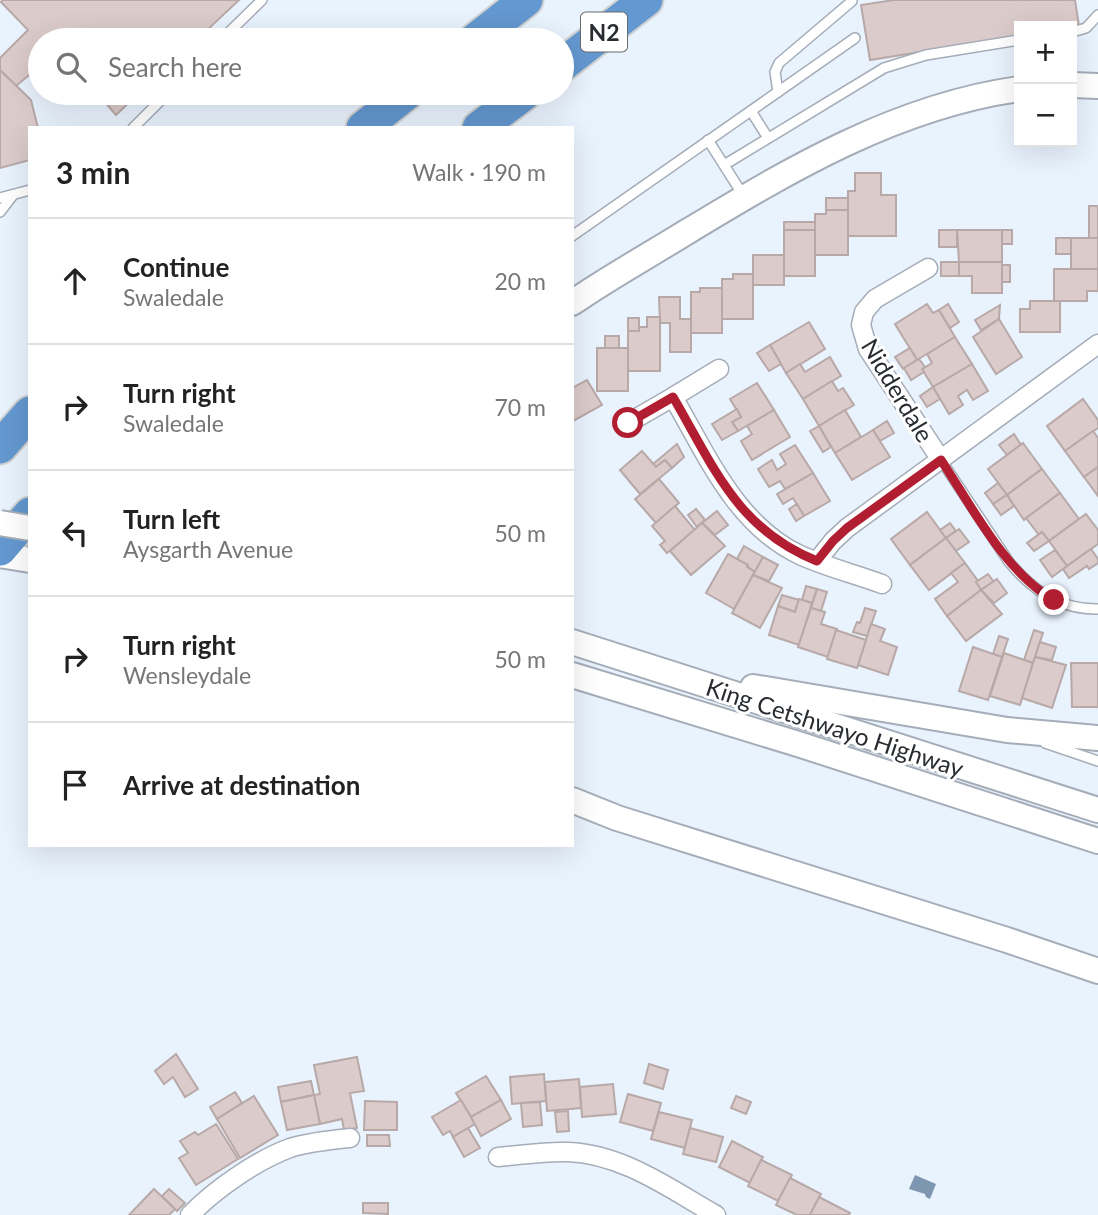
<!DOCTYPE html>
<html lang="en">
<head>
<meta charset="utf-8">
<style>
  body { margin:0; font-family:Lato,sans-serif; background:#f6f6f6; color:#222 }
  .controls { position:absolute; right:21px; top:21px; display:grid; overflow:hidden; border-radius:0px; box-shadow:0 7px 28px #0002 }
  .controls button { width:63px; height:63px; display:grid; place-items:center; padding:0; border:0; border-bottom:2px solid #e0e0e0; background:#fff; color:#222; font:35px sans-serif }
  .stop { position:absolute; width:21px; height:21px; margin:-16px; border:5px solid #b11e32; border-radius:50%; background:#fff }
  .stop.end { background:#b11e32; border-color:#fff; box-shadow:0 2px 7px #0008 }
  .list { margin:0; padding:0; list-style:none }
  h2 { display:flex; justify-content:space-between; align-items:center; height:91px; margin:0; padding:0 28px; font-size:30px }
  h2 small { font-size:23px; font-weight:400; color:#767676 }
  .list li { display:grid; grid-template-columns:46px 1fr auto; gap:21px; align-items:center; box-sizing:border-box; height:126px; padding:0 28px; border-top:2px solid #e0e0e0 }
  .list b { display:block; font-size:26px; white-space:nowrap }
  .list p { margin:0; font-size:23px; white-space:nowrap; color:#767676 }
  .list em { font-size:23px; font-style:normal; color:#767676 }
  .icon { flex:none; width:38px; height:38px; fill:none; stroke:currentColor; stroke-width:2; stroke-linecap:round; stroke-linejoin:round }
  .map { position:relative; flex:none; width:1098px; height:1215px; overflow:hidden }
  .search { position:absolute; background:#fff; box-shadow:0 7px 28px #0002; left:28px; top:28px; width:546px; height:77px; display:flex; align-items:center; gap:18px; box-sizing:border-box; padding:0 24px; border-radius:38px; color:#767676; font-size:26px }
  .panel { position:absolute; background:#fff; box-shadow:0 7px 28px #0002; left:28px; top:126px; width:546px; height:721px; border-radius:0px }
  .map>svg:first-child { display:block }
  .water { fill:#7f96b0 }
  .building { fill:#dbcbca; stroke:#b8a9a8; stroke-width:2 }
  .lines { fill:none; stroke-linecap:round; stroke-linejoin:round }
  .service-casing { stroke:#a4adb8; stroke-width:12 }
  .minor-casing { stroke:#a4adb8; stroke-width:21 }
  .secondary-casing { stroke:#a4adb8; stroke-width:28 }
  .motorway-casing { stroke:#d0d1d1; stroke-width:37 }
  .service { stroke:#fff; stroke-width:9 }
  .minor { stroke:#fff; stroke-width:18 }
  .secondary { stroke:#fff; stroke-width:24 }
  .motorway { stroke:#6498d0; stroke-width:33 }
  .secondary-bridge-casing { stroke:#a4adb8; stroke-width:28; stroke-linecap:butt }
  .secondary-bridge { stroke:#fff; stroke-width:24 }
  .route { stroke:#b11e32; stroke-width:9 }
  .labels { text-anchor:middle; dominant-baseline:central; stroke-width:6; stroke-linejoin:round; paint-order:stroke }
  .shield { fill:#fff; stroke:#686b6e; stroke-width:2 }
  .shield-label { font-size:23px; font-weight:bold; fill:#282c30 }
  .street-label { font-size:24px; fill:#282c30; stroke:#fff }
</style>
</head>
<body>
<div class="map">
<svg width="1098" height="1215" viewBox="0 0 1098 1215">
  <rect width="100%" height="100%" fill="#e9f3fe"/>
  <polygon class="water" points="915,1175 936,1184 930,1199 926,1197 925,1194 909,1189"/>
  <g class="building">
    <polygon points="3,0 239,0 206,31 213,40 40,40 40,66 16,86 0,70 0,58 28,30 1,2"/>
    <polygon points="894,0 1075,0 1079,26 1019,26 1019,36 870,60 861,5"/>
    <polygon points="0,70 31,100 38,128 30,128 30,160 0,168"/>
    <polygon points="97,93 139,93 116,115"/>
    <polygon points="855,173 881,173 881,195 896,195 896,236 848,236 848,191 855,191"/>
    <rect x="826" y="198" width="22" height="12"/>
    <rect x="1089" y="206" width="9" height="32"/>
    <polygon points="826,210 848,210 848,255 815,255 815,214 826,214"/>
    <rect x="784" y="222" width="31" height="8"/>
    <rect x="784" y="230" width="31" height="46"/>
    <rect x="939" y="230" width="18" height="17"/>
    <polygon points="957,230 1002,230 1002,262 959,262"/>
    <rect x="1002" y="230" width="10" height="14"/>
    <rect x="1056" y="238" width="15" height="16"/>
    <rect x="1071" y="238" width="27" height="31"/>
    <rect x="753" y="255" width="31" height="30"/>
    <rect x="941" y="262" width="18" height="14"/>
    <polygon points="959,262 1002,262 1002,293 972,293 972,276 959,276"/>
    <rect x="1002" y="265" width="8" height="17"/>
    <polygon points="1054,269 1098,269 1098,291 1087,291 1087,301 1054,301"/>
    <polygon points="733,274 753,274 753,319 722,319 722,279 733,279"/>
    <polygon points="700,288 722,288 722,333 691,333 691,292 700,292"/>
    <polygon points="659,297 680,297 680,319 691,319 691,352 670,352 670,323 660,323"/>
    <polygon points="1030,301 1060,301 1060,332 1020,332 1020,309 1030,309"/>
    <polygon points="927,304 933,313 939,310 955,337 917,360 895,324"/>
    <polygon points="948,304 959,322 950,328 939,310"/>
    <polygon points="1000,305 999,319 981,330 975,320"/>
    <polygon points="647,317 660,317 660,371 628,371 628,331 639,331 639,327 647,327"/>
    <rect x="628" y="318" width="11" height="13"/>
    <polygon points="999,319 1022,357 996,374 973,337"/>
    <polygon points="809,322 825,349 786,373 770,345"/>
    <rect x="605" y="336" width="14" height="12"/>
    <polygon points="955,337 972,364 933,387 922,369 932,363 927,354"/>
    <polygon points="770,345 781,364 769,371 757,353"/>
    <rect x="597" y="348" width="31" height="43"/>
    <polygon points="910,348 917,360 903,369 895,357"/>
    <polygon points="830,357 841,376 803,399 786,373 800,364 805,372"/>
    <polygon points="919,359 925,367 922,369 924,372 911,380 904,368"/>
    <polygon points="972,364 988,391 973,400 967,390 958,396 963,405 949,414 933,387"/>
    <polygon points="587,380 602,405 573,421 572,388"/>
    <polygon points="832,381 838,391 843,388 854,405 819,426 803,399"/>
    <polygon points="757,383 774,410 738,431 732,422 741,417 730,399"/>
    <polygon points="933,387 940,399 927,407 920,396"/>
    <polygon points="1083,399 1098,420 1098,428 1065,451 1047,426"/>
    <polygon points="737,409 741,417 732,422 738,431 722,440 712,424"/>
    <polygon points="774,410 790,437 752,460 741,441 752,434 747,426"/>
    <polygon points="845,410 861,437 835,453 819,426"/>
    <polygon points="887,421 894,433 880,441 873,430"/>
    <polygon points="819,426 831,447 823,452 810,431"/>
    <polygon points="873,430 890,457 852,480 835,453"/>
    <polygon points="1093,431 1098,438 1098,467 1084,477 1065,451"/>
    <polygon points="1014,434 1021,445 1007,455 999,445"/>
    <polygon points="1023,443 1042,469 1007,495 988,469"/>
    <polygon points="677,444 684,457 672,468 665,460 656,467 653,464"/>
    <polygon points="795,445 813,473 785,489 780,481 769,487 758,469 772,460 777,470 786,464 780,454"/>
    <polygon points="642,451 656,467 665,460 672,468 640,494 620,470"/>
    <polygon points="1098,467 1098,496 1084,477"/>
    <polygon points="1042,469 1060,493 1024,520 1007,495"/>
    <polygon points="813,473 830,501 804,516 793,498 783,504 777,494"/>
    <polygon points="659,479 679,503 656,523 635,499"/>
    <polygon points="998,483 1007,495 993,504 985,493"/>
    <polygon points="1060,493 1079,519 1049,541 1042,532 1039,535 1026,518"/>
    <polygon points="1007,495 1014,506 1001,515 993,504"/>
    <polygon points="797,504 804,516 796,521 789,509"/>
    <polygon points="675,506 695,530 667,553 660,545 665,541 652,526"/>
    <polygon points="696,509 705,520 697,527 688,515"/>
    <polygon points="717,511 728,525 715,535 702,523"/>
    <polygon points="927,512 946,538 910,565 891,539"/>
    <polygon points="1086,514 1098,530 1098,544 1067,566 1049,541"/>
    <polygon points="702,523 725,546 691,575 670,551"/>
    <polygon points="950,523 956,531 946,538 940,530"/>
    <polygon points="959,529 969,542 956,551 946,538"/>
    <polygon points="1042,532 1049,541 1034,551 1027,543"/>
    <polygon points="946,538 965,563 929,590 910,565"/>
    <polygon points="744,546 763,557 755,572 737,559"/>
    <polygon points="1091,549 1098,559 1098,563 1089,569 1087,566 1069,578 1063,569"/>
    <polygon points="1055,550 1067,566 1052,577 1040,560"/>
    <polygon points="728,554 748,565 747,567 755,572 734,609 706,593"/>
    <polygon points="763,557 778,565 769,581 753,575"/>
    <polygon points="965,563 978,581 976,582 981,590 947,616 935,599 958,582 951,573"/>
    <polygon points="988,574 994,582 981,590 976,582"/>
    <polygon points="753,575 782,588 760,628 732,613"/>
    <polygon points="997,579 1007,593 994,603 981,590"/>
    <polygon points="806,586 817,589 812,603 802,600"/>
    <polygon points="817,589 827,592 821,611 811,608"/>
    <polygon points="981,590 1002,614 966,641 947,616"/>
    <polygon points="782,595 799,600 795,612 778,606"/>
    <polygon points="799,599 812,603 799,645 769,635 778,606 795,612"/>
    <polygon points="811,608 825,612 821,624 837,629 828,657 798,647"/>
    <polygon points="865,608 876,611 867,636 853,632 857,622 860,623"/>
    <polygon points="871,624 885,629 880,641 897,647 888,675 858,665"/>
    <polygon points="836,630 866,640 857,668 827,659"/>
    <polygon points="1034,630 1043,633 1033,663 1024,660"/>
    <polygon points="999,636 1008,639 1002,657 993,654"/>
    <polygon points="1040,642 1056,647 1052,660 1035,657"/>
    <polygon points="973,647 1002,657 988,700 959,691"/>
    <polygon points="1004,653 1033,663 1020,705 990,696"/>
    <polygon points="1035,657 1066,665 1052,708 1022,698"/>
    <polygon points="1071,663 1098,663 1098,707 1072,707"/>
    <polygon points="176,1054 198,1089 185,1097 173,1077 164,1084 155,1071"/>
    <polygon points="357,1057 364,1091 350,1093 357,1128 344,1130 342,1119 320,1124 314,1095 320,1094 314,1065"/>
    <polygon points="649,1064 668,1070 663,1089 644,1083"/>
    <polygon points="544,1074 546,1101 512,1104 510,1077"/>
    <polygon points="486,1076 501,1100 471,1117 456,1093"/>
    <polygon points="579,1079 581,1108 547,1111 545,1082"/>
    <polygon points="311,1081 314,1095 281,1102 278,1087"/>
    <polygon points="613,1084 616,1114 582,1117 580,1087"/>
    <polygon points="235,1092 242,1103 217,1119 210,1107"/>
    <polygon points="628,1094 661,1103 653,1131 620,1122"/>
    <polygon points="314,1095 320,1124 287,1130 281,1102"/>
    <polygon points="254,1096 278,1135 240,1158 217,1119"/>
    <polygon points="736,1096 751,1102 746,1114 731,1108"/>
    <polygon points="461,1100 475,1124 453,1137 450,1131 443,1135 432,1117"/>
    <polygon points="501,1100 511,1119 481,1136 471,1117"/>
    <polygon points="365,1101 397,1102 397,1130 364,1130"/>
    <polygon points="540,1102 542,1125 523,1127 521,1103"/>
    <polygon points="568,1111 569,1131 557,1132 555,1112"/>
    <polygon points="659,1112 692,1120 685,1148 651,1139"/>
    <polygon points="216,1124 238,1159 196,1185 179,1158 188,1153 180,1141 195,1132 198,1135"/>
    <polygon points="468,1128 480,1148 464,1157 453,1137"/>
    <polygon points="690,1128 723,1137 716,1162 683,1154"/>
    <polygon points="367,1135 389,1135 390,1146 367,1146"/>
    <polygon points="732,1141 763,1157 750,1183 719,1167"/>
    <polygon points="761,1160 792,1175 778,1201 748,1186"/>
    <polygon points="790,1178 821,1194 810,1215 797,1215 776,1205"/>
    <polygon points="154,1189 175,1209 169,1215 129,1215"/>
    <polygon points="169,1189 185,1203 177,1211 162,1196"/>
    <polygon points="819,1197 850,1213 849,1215 810,1215"/>
    <polygon points="363,1203 388,1203 388,1214 363,1213"/>
  </g>
  <g class="lines">
    <defs>
      <g id="service">
        <polyline points="1072,32 1086,28 1098,15"/>
        <polyline points="221,40 262,0"/>
        <polyline points="778,92 775,72 779,63 852,1"/>
        <polyline points="751,111 768,138"/>
        <polyline points="133,128 168,93"/>
        <polyline points="708,140 743,195"/>
        <polyline points="724,165 884,68 926,55 1019,40"/>
        <polyline points="0,198 30,190"/>
        <polyline points="0,212 13,195"/>
        <polyline points="572,236 855,38"/>
        <path d="M941,460l68,102c23,28 51,48 89,47"/>
        <polyline points="1045,743 1098,761"/>
      </g>
      <g id="minor">
        <polyline points="928,268 875,299 864,312 861,325 868,349 941,460"/>
        <polyline points="673,397 719,369"/>
        <path d="M628,423l45,-26c34,58 63,128 127,158 26,12 55,19 82,29"/>
        <polyline points="817,561 833,541 847,528 1098,344"/>
        <path d="M498,1157c24,-2 47,-6 70,-5 55,2 102,37 148,63"/>
        <path d="M190,1215c24,-25 67,-55 100,-67 19,-6 40,-8 60,-10"/>
      </g>
      <g id="secondary">
        <polyline points="1072,85 1098,86"/>
        <path d="M572,303c36,-25 76,-47 113,-70 104,-63 212,-127 334,-144"/>
        <polyline points="0,555 30,560"/>
        <polyline points="572,642 1098,810"/>
        <polyline points="572,675 798,744 1098,841"/>
        <polyline points="753,687 1007,730 1098,738"/>
        <polyline points="572,800 617,818 1007,940 1098,971"/>
      </g>
      <g id="motorway">
        <polyline points="475,40 526,0"/>
        <polyline points="562,65 646,0"/>
        <polyline points="363,128 407,93"/>
        <polyline points="479,128 525,93"/>
        <polyline points="0,447 30,413"/>
        <polyline points="0,549 30,514"/>
      </g>
    </defs>
    <use href="#service" class="service-casing"/>
    <use href="#minor" class="minor-casing"/>
    <use href="#secondary" class="secondary-casing"/>
    <use href="#motorway" class="motorway-casing"/>
    <use href="#service" class="service"/>
    <use href="#minor" class="minor"/>
    <use href="#secondary" class="secondary"/>
    <use href="#motorway" class="motorway"/>
    <defs>
      <polyline id="secondary-bridge" points="0,523 30,528"/>
    </defs>
    <use href="#secondary-bridge" class="secondary-bridge-casing"/>
    <use href="#secondary-bridge" class="secondary-bridge"/>
  </g>
  <g class="lines">
    <path class="route" d="M628,423l45,-26c41,70 64,132 144,164l16,-20 14,-13 94,-68c31,47 64,112 113,140"/>
  </g>
  <g class="labels">
    <rect class="shield" x="581" y="12.5" width="46" height="39" rx="5"/>
    <g class="shield-label">
      <text x="604" y="32">N2</text>
    </g>
    <g class="street-label">
      <text transform="translate(898 390) rotate(59)">Nidderdale</text>
      <text transform="translate(835 727) rotate(18)">King Cetshwayo Highway</text>
    </g>
  </g>
</svg>
<div class="controls">
<button>+</button>
<button>−</button>
</div>
<div class="stop" style="left:628px;top:423px"></div>
<div class="stop end" style="left:1054px;top:600px"></div>
<div class="search"><svg class="icon" aria-label="search" viewBox="0 0 24 24"><circle cx="10" cy="10" r="6"/><path d="M15 15l6 6"/></svg>Search here</div>
<section class="panel">
<h2>3 min<small>Walk · 190 m</small></h2>
<ul class="list">
<li><svg class="icon" aria-label="ahead" viewBox="0 0 24 24"><path d="M12 20V5M6 11l6-6 6 6"/></svg><div><b>Continue</b><p>Swaledale</p></div><em>20 m</em></li>
<li><svg class="icon" aria-label="right" viewBox="0 0 24 24"><path d="M7 20v-9h11M14 6l5 5-5 5"/></svg><div><b>Turn right</b><p>Swaledale</p></div><em>70 m</em></li>
<li><svg class="icon" aria-label="left" viewBox="0 0 24 24"><path d="M17 20v-9H6M10 6l-5 5 5 5"/></svg><div><b>Turn left</b><p>Aysgarth Avenue</p></div><em>50 m</em></li>
<li><svg class="icon" aria-label="right" viewBox="0 0 24 24"><path d="M7 20v-9h11M14 6l5 5-5 5"/></svg><div><b>Turn right</b><p>Wensleydale</p></div><em>50 m</em></li>
<li><svg class="icon" aria-label="arrive" viewBox="0 0 24 24"><path d="M6 21V4h12l-3 4 3 4H6"/></svg><div><b>Arrive at destination</b></div></li>
</ul>
</section>
</div>
</body>
</html>
